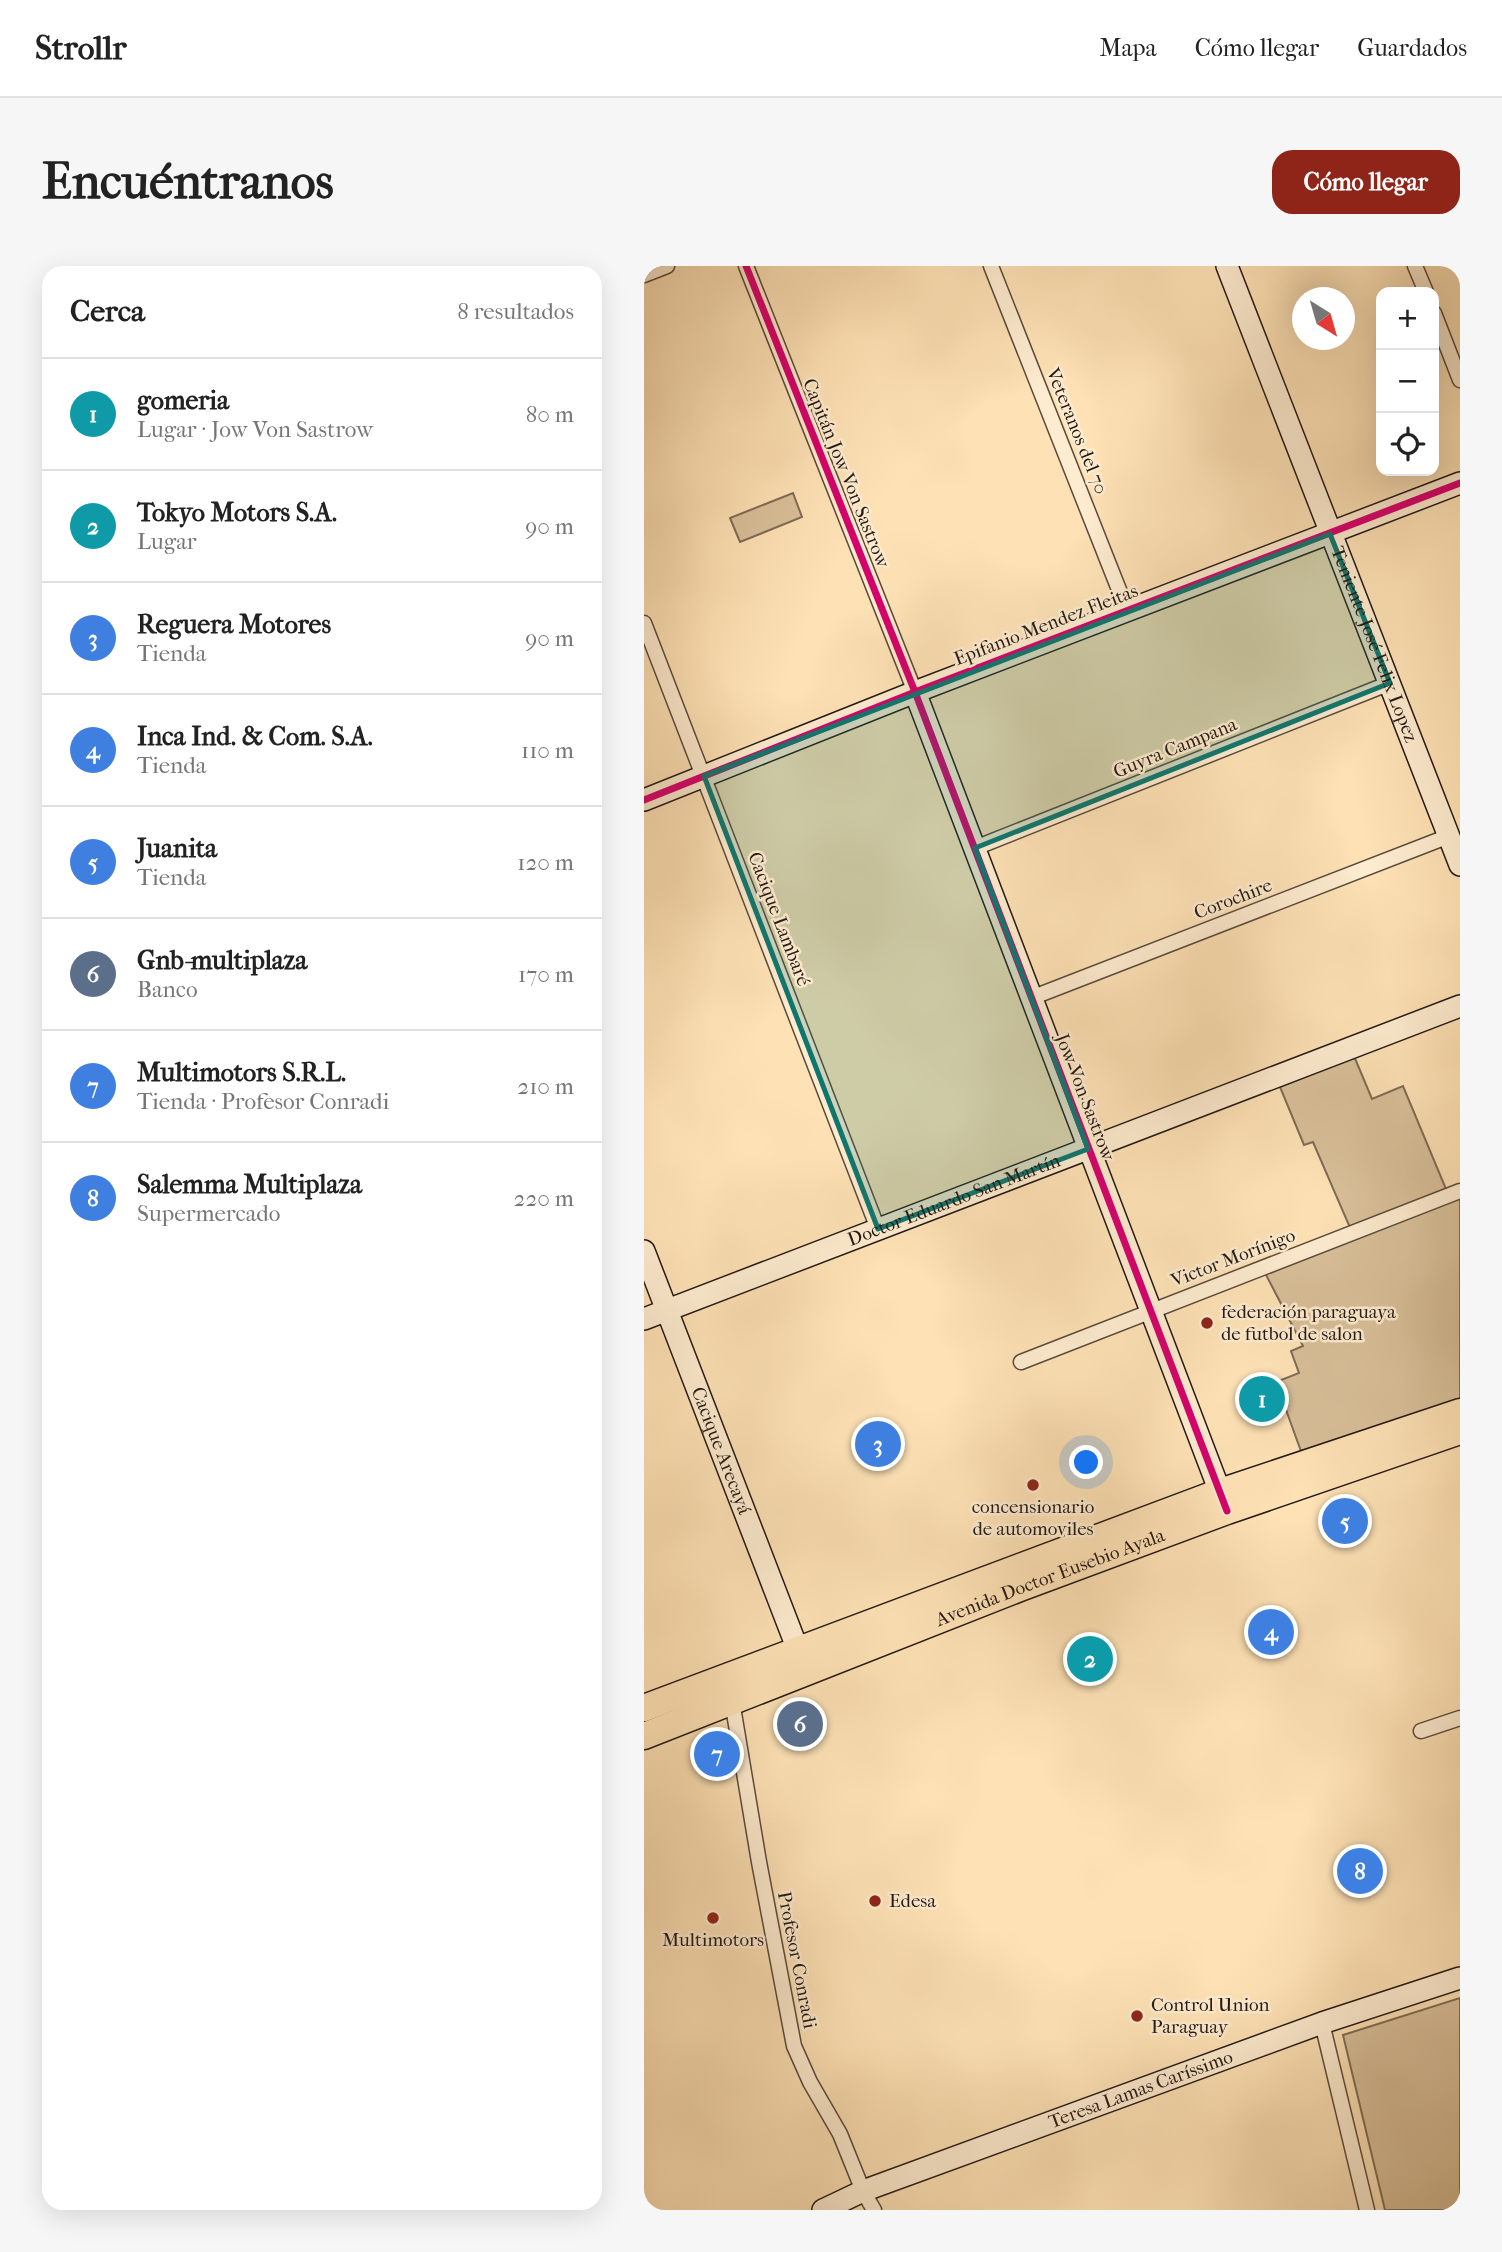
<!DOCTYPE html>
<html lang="es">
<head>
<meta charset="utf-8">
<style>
  body { margin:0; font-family:"IM FELL French Canon",serif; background:#f6f6f6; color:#222 }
  .controls { position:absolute; right:21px; top:21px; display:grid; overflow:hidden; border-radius:14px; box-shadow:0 7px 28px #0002 }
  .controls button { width:63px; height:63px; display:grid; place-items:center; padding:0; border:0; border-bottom:2px solid #e0e0e0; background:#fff; color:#222; font:35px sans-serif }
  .compass { position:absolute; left:648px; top:21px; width:63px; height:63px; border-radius:50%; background:#fff; box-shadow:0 7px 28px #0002; rotate:143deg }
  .you { position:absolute; left:443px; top:1197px; width:24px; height:24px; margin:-18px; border:5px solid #fff; border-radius:50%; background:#1a73e8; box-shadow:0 0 0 10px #1a73e833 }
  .badge { display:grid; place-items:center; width:46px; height:46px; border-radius:50%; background:#8f2418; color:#fff; font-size:23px; font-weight:700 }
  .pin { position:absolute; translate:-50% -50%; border:4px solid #fff; box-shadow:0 2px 7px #0006 }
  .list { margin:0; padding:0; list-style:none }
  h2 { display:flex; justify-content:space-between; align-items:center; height:91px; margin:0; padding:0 28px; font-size:30px }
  h2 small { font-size:23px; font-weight:400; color:#767676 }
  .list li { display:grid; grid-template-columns:46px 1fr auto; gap:21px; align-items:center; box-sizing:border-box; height:112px; padding:0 28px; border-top:2px solid #e0e0e0 }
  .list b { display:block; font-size:26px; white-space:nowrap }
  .list p { margin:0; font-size:23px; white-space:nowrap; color:#767676 }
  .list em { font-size:23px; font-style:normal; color:#767676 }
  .icon { flex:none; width:38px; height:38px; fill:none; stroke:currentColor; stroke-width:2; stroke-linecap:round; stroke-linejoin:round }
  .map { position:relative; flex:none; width:816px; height:1944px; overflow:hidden; border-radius:21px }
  header { display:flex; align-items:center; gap:42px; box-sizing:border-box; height:98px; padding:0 35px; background:#fff; border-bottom:2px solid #e0e0e0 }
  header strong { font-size:33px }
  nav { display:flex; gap:38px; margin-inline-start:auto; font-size:24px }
  .intro { display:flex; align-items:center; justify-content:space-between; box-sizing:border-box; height:168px; padding:0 42px }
  h1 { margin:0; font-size:49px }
  .button { padding:18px 32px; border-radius:21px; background:#8f2418; color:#fff; font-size:24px; font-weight:700 }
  main { display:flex; gap:42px; padding:0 42px }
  aside { flex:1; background:#fff; border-radius:21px; box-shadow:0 7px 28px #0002 }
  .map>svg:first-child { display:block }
  .green { fill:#d9c09a; stroke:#7e6c56; stroke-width:2 }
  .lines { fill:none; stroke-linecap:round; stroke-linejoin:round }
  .street-casing { stroke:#5a4a3b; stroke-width:17 }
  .secondary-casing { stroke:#231812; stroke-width:24 }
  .highway-casing { stroke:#231812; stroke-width:29 }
  .street { stroke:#feecd0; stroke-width:14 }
  .secondary { stroke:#feecd0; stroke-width:21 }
  .highway { stroke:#fee2b6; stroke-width:26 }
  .cycleway-casing { stroke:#feecd0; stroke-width:11 }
  .cycleway { stroke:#d6006c; stroke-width:7 }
  .marked { fill:#0f766e; fill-opacity:0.2; stroke:#0f766e; stroke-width:5; stroke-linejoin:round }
  .poi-dot { fill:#8f2418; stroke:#feecd0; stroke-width:2.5 }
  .labels { text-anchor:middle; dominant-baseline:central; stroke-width:5; stroke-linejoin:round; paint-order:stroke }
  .street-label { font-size:19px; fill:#231812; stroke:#feecd0 }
  .poi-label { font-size:19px; fill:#231812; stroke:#feecd0; text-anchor:start }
</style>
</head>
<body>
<header>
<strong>Strollr</strong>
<nav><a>Mapa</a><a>Cómo llegar</a><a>Guardados</a></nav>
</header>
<div class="intro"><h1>Encuéntranos</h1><a class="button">Cómo llegar</a></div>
<main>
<aside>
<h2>Cerca<small>8 resultados</small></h2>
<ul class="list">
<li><span class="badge" style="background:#0f9aa8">1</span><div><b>gomeria</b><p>Lugar · Jow Von Sastrow</p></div><em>80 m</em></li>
<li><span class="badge" style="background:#0f9aa8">2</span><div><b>Tokyo Motors S.A.</b><p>Lugar</p></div><em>90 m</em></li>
<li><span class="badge" style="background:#3f7fe0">3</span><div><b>Reguera Motores</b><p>Tienda</p></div><em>90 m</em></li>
<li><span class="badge" style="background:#3f7fe0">4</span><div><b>Inca Ind. &amp; Com. S.A.</b><p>Tienda</p></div><em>110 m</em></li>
<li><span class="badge" style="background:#3f7fe0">5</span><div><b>Juanita</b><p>Tienda</p></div><em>120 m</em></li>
<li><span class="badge" style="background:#5c6f8a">6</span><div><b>Gnb-multiplaza</b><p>Banco</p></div><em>170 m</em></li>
<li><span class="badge" style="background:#3f7fe0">7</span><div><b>Multimotors S.R.L.</b><p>Tienda · Profesor Conradi</p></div><em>210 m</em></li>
<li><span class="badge" style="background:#3f7fe0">8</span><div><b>Salemma Multiplaza</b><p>Supermercado</p></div><em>220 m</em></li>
</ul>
</aside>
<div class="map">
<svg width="816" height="1944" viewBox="0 0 816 1944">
  <rect width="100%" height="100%" fill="#fee2b6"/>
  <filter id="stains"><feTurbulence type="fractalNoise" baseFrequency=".00286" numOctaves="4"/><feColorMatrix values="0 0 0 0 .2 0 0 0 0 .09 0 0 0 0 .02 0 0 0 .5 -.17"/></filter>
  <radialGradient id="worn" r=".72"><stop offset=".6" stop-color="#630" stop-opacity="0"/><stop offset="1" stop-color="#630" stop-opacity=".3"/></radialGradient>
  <g class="green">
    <polygon points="149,227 158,251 96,276 86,252"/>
    <polygon points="710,790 728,833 759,820 802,923 707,964 669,876 660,879 636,821"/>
    <polygon points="816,929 816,1134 658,1188 632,1116 655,1107 647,1085 659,1080 620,1005"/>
    <polygon points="816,1732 816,1944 741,1944 699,1769"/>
  </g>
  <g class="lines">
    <defs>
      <g id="street">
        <polyline points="102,0 271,426"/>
        <polyline points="347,0 483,344"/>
        <polyline points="771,0 782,26"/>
        <polyline points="0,9 23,0"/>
        <polyline points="790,47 816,114"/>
        <polyline points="0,357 234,963"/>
        <polyline points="331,582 746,417"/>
        <polyline points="387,732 805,570"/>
        <polyline points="377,1096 816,925"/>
        <polyline points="88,1435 115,1596 150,1780 166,1816 196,1868 219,1925 230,1944"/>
        <polyline points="777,1465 816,1452"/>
        <polyline points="678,1757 723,1944"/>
      </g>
      <g id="secondary">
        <path id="s1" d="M583,0l233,599"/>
        <polyline points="271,426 581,1239"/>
        <polyline points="0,534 271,426 816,217"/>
        <path id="s2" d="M0,985l154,399"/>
        <path id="s3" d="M0,1053l816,-313"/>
        <path id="s4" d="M179,1944l40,-19 459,-168 138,-45"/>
      </g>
      <g id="highway">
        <polyline points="0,1442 576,1226 816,1146"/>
        <path id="s5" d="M0,1470l376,-148 207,-77 233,-80"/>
      </g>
    </defs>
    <use href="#street" class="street-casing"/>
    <use href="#secondary" class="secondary-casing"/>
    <use href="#highway" class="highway-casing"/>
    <use href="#street" class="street"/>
    <use href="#secondary" class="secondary"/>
    <use href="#highway" class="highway"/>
    <defs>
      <g id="cycleway">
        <polyline points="102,0 271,426 583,1245"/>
        <polyline points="0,534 271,426 816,217"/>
      </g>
    </defs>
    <use href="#cycleway" class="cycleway-casing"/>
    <use href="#cycleway" class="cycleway"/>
  </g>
  <path class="marked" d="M686,268l60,149 -415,165 113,301 -210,80 -174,-453z"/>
  <g class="poi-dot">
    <circle cx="563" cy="1057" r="7"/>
    <circle cx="389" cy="1219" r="7"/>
    <circle cx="231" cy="1635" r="7"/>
    <circle cx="69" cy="1652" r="7"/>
    <circle cx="493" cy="1750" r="7"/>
  </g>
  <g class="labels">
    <g class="street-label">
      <text transform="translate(433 165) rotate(68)">Veteranos del 70</text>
      <text transform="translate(202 207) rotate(68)">Capitán Jow Von Sastrow</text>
      <text transform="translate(402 359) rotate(-21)">Epifanio Mendez Fleitas</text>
      <text stroke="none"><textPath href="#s1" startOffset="406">Teniente José Felix Lopez</textPath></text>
      <text transform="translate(531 482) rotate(-22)">Guyra Campana</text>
      <text transform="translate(589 633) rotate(-21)">Corochire</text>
      <text transform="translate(135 653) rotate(69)">Cacique Lambaré</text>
      <text transform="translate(441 831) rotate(69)">Jow Von Sastrow</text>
      <text stroke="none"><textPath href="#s3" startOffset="332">Doctor Eduardo San Martín</textPath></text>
      <text transform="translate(589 992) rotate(-21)">Victor Morínigo</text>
      <text stroke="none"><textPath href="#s2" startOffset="214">Cacique Arecayá</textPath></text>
      <text stroke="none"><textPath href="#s5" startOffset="436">Avenida Doctor Eusebio Ayala</textPath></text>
      <text transform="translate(153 1694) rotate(79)">Profesor Conradi</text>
      <text stroke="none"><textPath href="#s4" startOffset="340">Teresa Lamas Caríssimo</textPath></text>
    </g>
    <g class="poi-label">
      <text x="577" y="1046">federación paraguaya<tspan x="577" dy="22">de futbol de salon</tspan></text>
      <text x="389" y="1241" text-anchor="middle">concensionario<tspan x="389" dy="22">de automoviles</tspan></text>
      <text x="245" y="1635">Edesa</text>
      <text x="69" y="1674" text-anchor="middle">Multimotors</text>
      <text x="507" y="1739">Control Union<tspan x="507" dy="22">Paraguay</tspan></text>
    </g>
  </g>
  <rect width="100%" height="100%" filter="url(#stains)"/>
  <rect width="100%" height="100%" fill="url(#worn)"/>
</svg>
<div class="controls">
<button>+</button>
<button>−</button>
<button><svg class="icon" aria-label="locate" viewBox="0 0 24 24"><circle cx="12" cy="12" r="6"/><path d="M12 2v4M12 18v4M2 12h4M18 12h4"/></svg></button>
</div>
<svg class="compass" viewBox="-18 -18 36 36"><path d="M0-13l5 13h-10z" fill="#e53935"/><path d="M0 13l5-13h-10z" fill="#767676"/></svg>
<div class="you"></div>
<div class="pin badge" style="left:618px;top:1133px;background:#0f9aa8">1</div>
<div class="pin badge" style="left:446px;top:1393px;background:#0f9aa8">2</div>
<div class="pin badge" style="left:234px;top:1178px;background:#3f7fe0">3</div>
<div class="pin badge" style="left:627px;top:1366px;background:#3f7fe0">4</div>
<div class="pin badge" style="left:701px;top:1255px;background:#3f7fe0">5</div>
<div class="pin badge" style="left:156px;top:1458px;background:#5c6f8a">6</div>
<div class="pin badge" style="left:73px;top:1488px;background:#3f7fe0">7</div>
<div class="pin badge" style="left:716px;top:1605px;background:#3f7fe0">8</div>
</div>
</main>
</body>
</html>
